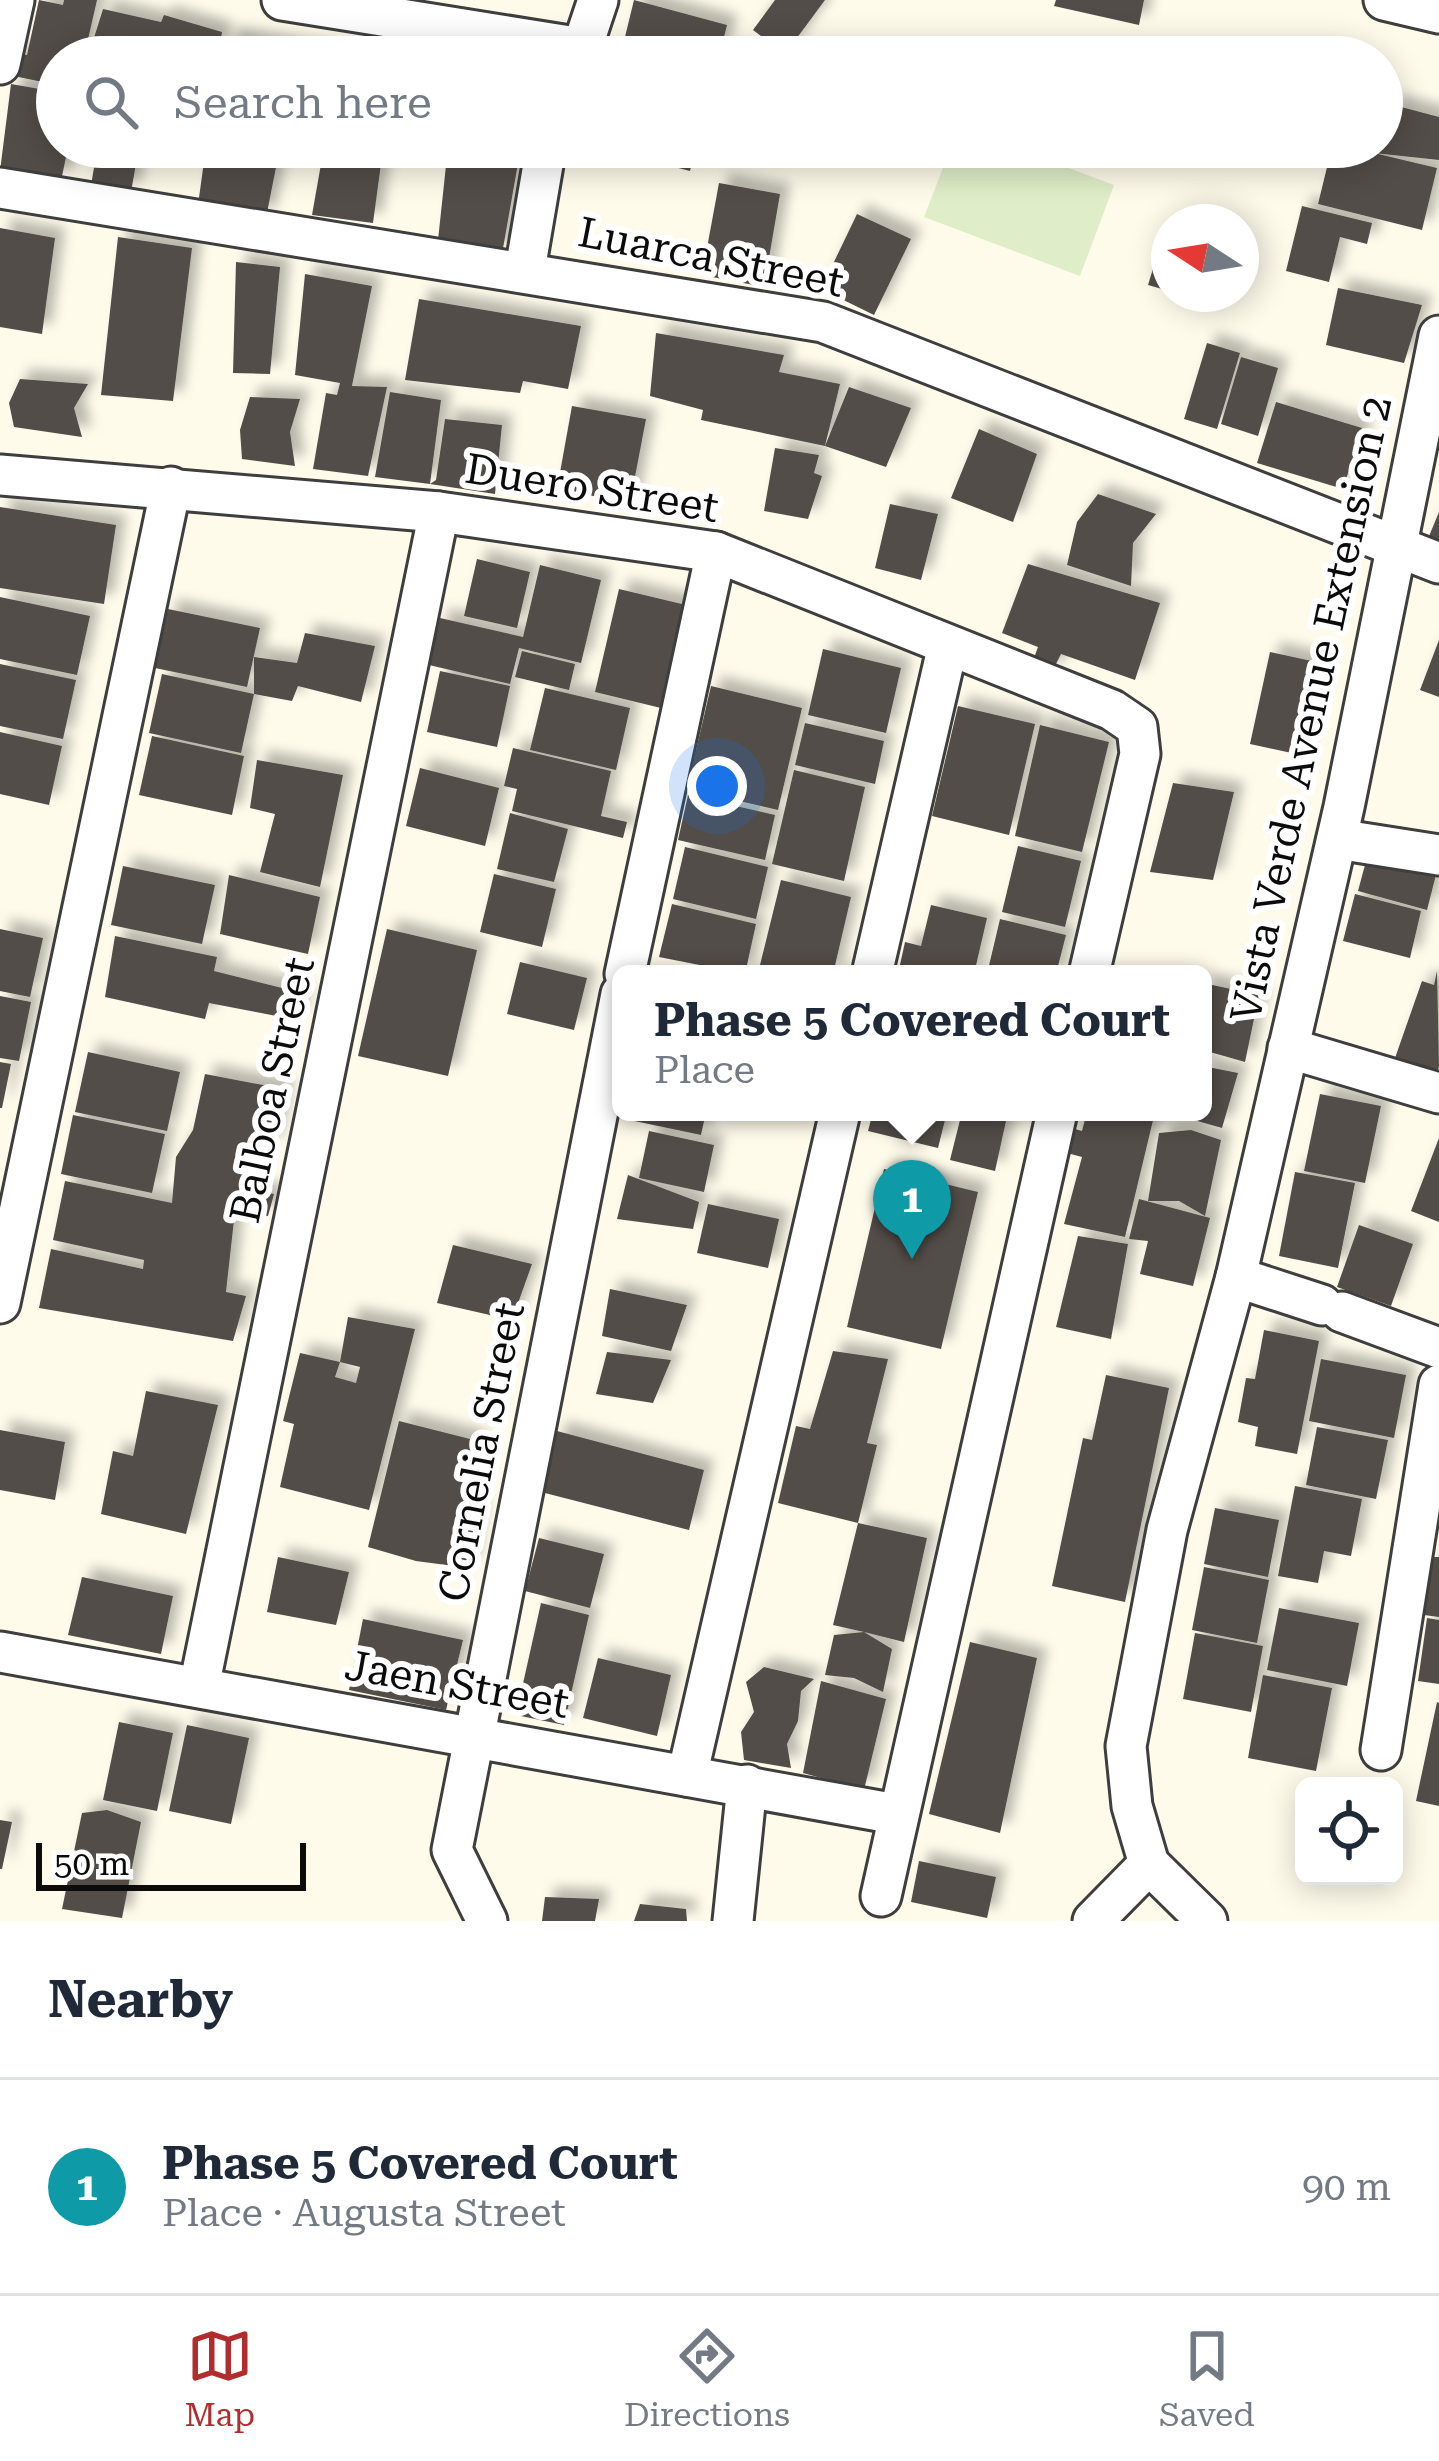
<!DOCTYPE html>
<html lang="en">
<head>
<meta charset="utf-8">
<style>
  body { margin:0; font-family:"Roboto Serif",serif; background:#f6f6f7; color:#1f2937 }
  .controls { position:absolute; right:36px; bottom:36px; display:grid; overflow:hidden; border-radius:18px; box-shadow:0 6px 30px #0003 }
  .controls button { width:108px; height:108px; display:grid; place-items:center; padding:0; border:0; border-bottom:3px solid #e0e1e3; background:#fff; color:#1f2937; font:60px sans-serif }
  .compass { position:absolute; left:1151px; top:204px; width:108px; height:108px; border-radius:50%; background:#fff; box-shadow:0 6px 30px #0003; rotate:282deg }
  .scale { position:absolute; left:36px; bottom:30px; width:270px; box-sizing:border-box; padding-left:12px; border:6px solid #0b0b0b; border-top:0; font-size:33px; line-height:42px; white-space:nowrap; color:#0b0b0b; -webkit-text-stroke:9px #fff; paint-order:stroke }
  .you { position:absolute; left:717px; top:786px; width:42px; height:42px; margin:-30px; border:9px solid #fff; border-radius:50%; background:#1a73e8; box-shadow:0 0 0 18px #1a73e833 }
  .badge { display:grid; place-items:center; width:78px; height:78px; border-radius:50%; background:#b12d2d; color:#fff; font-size:39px; font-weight:700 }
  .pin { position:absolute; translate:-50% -99px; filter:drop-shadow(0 3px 6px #0008) }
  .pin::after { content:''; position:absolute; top:63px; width:42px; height:36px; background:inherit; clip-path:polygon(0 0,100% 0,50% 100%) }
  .popup { position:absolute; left:612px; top:965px; width:600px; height:156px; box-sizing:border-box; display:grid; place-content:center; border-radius:18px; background:#fff; filter:drop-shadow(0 3px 9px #0005); font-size:39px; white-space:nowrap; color:#747a83 }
  .popup b { font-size:45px; color:#1f2937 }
  .popup::after { content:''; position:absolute; left:50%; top:100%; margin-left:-24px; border:24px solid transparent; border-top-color:#fff }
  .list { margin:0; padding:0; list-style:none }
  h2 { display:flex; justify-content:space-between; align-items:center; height:156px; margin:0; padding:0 48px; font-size:51px }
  h2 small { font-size:39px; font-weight:400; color:#747a83 }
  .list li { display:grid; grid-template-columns:78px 1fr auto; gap:36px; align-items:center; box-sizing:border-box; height:216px; padding:0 48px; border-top:3px solid #e0e1e3 }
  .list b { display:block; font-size:45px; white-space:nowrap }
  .list p { margin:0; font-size:39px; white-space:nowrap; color:#747a83 }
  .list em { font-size:39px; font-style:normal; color:#747a83 }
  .icon { flex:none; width:66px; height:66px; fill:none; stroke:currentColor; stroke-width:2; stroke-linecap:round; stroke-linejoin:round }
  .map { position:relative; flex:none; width:1439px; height:1921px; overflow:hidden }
  .search { position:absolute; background:#fff; box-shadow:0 6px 30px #0003; left:36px; right:36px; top:36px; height:132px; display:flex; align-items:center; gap:30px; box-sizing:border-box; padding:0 42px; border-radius:66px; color:#747a83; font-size:45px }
  .sheet { height:372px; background:#fff }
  nav { display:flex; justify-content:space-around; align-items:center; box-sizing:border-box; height:168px; border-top:3px solid #e0e1e3; background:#fff; font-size:33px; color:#747a83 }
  nav a { display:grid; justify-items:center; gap:6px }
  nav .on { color:#b12d2d }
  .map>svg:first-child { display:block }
  .pitch { fill:#dfedc8 }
  .building { fill:#534d48; filter:url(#shadow) }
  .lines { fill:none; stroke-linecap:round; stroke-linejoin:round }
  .street-casing { stroke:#3e3e3e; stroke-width:45 }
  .street { stroke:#fff; stroke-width:39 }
  .labels { text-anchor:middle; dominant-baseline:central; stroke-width:12; stroke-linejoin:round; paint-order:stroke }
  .street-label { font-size:42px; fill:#0b0b0b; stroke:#fff }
</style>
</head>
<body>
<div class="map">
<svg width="1439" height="1921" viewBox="0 0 1439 1921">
  <defs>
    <filter id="shadow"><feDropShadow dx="10" dy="-10" stdDeviation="6" flood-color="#0004"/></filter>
  </defs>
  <rect width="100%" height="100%" fill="#fefbeb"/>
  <polygon class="pitch" points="951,147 1013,147 1114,185 1080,276 924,217"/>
  <g class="building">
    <polygon points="39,0 63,5 64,0 97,0 84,57 57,57 57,85 9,75 14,52 27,55"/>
    <polygon points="634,0 727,25 719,57 693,57 624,41"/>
    <polygon points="775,0 825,0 785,54 753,30"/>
    <polygon points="1056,0 1144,0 1139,25 1054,6"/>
    <polygon points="103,9 161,22 164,15 222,32 218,57 88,57"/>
    <polygon points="227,37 327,55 327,57 225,57"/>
    <polygon points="11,84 57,92 57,147 139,147 131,192 91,185 95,162 66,157 61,181 0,171"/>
    <polygon points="1390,104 1439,117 1439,160 1374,153 1437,168 1422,230 1318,204 1332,147 1374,153 1382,147"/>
    <polygon points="206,147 280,147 266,218 198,205"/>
    <polygon points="324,147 383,149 373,223 312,215"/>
    <polygon points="448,147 526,147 517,169 502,254 438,240"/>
    <polygon points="597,147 696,147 690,171"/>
    <polygon points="719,183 780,194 764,287 702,275"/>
    <polygon points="1302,206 1372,223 1367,244 1340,237 1329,282 1286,271"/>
    <polygon points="857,214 911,239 874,315 821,289"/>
    <polygon points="0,228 55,238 42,334 0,327"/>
    <polygon points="118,237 192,248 173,401 101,395"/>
    <polygon points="1159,249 1169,252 1169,291 1148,285"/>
    <polygon points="236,262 280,267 270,374 233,373"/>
    <polygon points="305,274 372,286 352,386 387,387 368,476 313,469 326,393 337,395 340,383 295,375"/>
    <polygon points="1338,288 1422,305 1404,363 1326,345"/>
    <polygon points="419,299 581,326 568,389 523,381 520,393 405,380"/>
    <polygon points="656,333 784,355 779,372 840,384 825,446 701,420 703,410 650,396"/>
    <polygon points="1207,343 1240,353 1217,429 1184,419"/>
    <polygon points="1241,357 1278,368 1258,436 1221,424"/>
    <polygon points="20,379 88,384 74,408 82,437 14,427 9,403"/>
    <polygon points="849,387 911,408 886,467 825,446"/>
    <polygon points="390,392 441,400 430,484 375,477"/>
    <polygon points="250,397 300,399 290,432 295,466 242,459 240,430"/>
    <polygon points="1276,402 1362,428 1343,489 1257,463"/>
    <polygon points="572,406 646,419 630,503 557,489"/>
    <polygon points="445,419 502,425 495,494 430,484 436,480"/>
    <polygon points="979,429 1037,454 1013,522 951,498"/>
    <polygon points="775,448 819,455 814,473 822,476 808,519 764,511"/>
    <polygon points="1098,494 1156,514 1133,543 1131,586 1067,565 1077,522"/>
    <polygon points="890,504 938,514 921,580 875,568"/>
    <polygon points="0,507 116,525 104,604 0,588"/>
    <polygon points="1439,512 1439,546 1427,541"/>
    <polygon points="477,559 530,572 517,628 464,616"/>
    <polygon points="1028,564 1160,603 1135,680 1061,654 1052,672 1031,666 1038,647 1002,633"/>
    <polygon points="540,565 601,580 581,663 519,648 510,684 429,665 440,618 523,637"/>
    <polygon points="619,589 686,605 661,708 595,692"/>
    <polygon points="0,597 90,616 77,675 0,659"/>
    <polygon points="168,609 260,628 247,687 155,668"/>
    <polygon points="305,633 375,646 361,702 298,686 292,701 254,694 254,657 297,663"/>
    <polygon points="1439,640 1439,697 1420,690"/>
    <polygon points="823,649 901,668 886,733 808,715"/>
    <polygon points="522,651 575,664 569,690 515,677"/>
    <polygon points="1270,652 1321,663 1301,755 1250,744"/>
    <polygon points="0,664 76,680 63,739 0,726"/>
    <polygon points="440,671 510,686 497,747 427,732"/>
    <polygon points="162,674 254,694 241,753 149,733"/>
    <polygon points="711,686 802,708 778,810 687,789"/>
    <polygon points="545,688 630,708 616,770 530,750"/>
    <polygon points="958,706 1035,724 1009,835 932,816"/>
    <polygon points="805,723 884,741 875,784 795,765"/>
    <polygon points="1040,725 1109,742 1082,852 1015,836"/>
    <polygon points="0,732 62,746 49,805 0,794"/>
    <polygon points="152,736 244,756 232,815 139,795"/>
    <polygon points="513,748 611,771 601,816 627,822 623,838 512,811 517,789 504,786"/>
    <polygon points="257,760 343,775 320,887 260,872 275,814 250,808"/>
    <polygon points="420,768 499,788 485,846 406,826"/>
    <polygon points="794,770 865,787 844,881 772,864"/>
    <polygon points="1173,783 1234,792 1213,880 1150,872"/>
    <polygon points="688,795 775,815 765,860 678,840"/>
    <polygon points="510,813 568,829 554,882 497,869"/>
    <polygon points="1018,846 1081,861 1065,927 1002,912"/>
    <polygon points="685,847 768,867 756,919 673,899"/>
    <polygon points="1369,850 1438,867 1427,910 1358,891"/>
    <polygon points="123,866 215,885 202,944 111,925"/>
    <polygon points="494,874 556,889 542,947 480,932"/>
    <polygon points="229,875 320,897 308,954 220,934"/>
    <polygon points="781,880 851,897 833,974 759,969"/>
    <polygon points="1355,894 1421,911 1410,958 1343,941"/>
    <polygon points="672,904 756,924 745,974 659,957"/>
    <polygon points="931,905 987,918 974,974 898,974 905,942 921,946"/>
    <polygon points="1000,919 1066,935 1056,974 987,974"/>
    <polygon points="0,929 43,938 30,997 0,991"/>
    <polygon points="387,929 477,950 448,1076 358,1056"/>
    <polygon points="115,936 217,957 214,971 302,993 297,1020 209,1003 205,1019 105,997"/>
    <polygon points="520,962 587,978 574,1030 507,1014"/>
    <polygon points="1437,971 1439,1067 1437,1072 1395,1058 1422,981 1434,985"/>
    <polygon points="1203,983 1259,995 1245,1062 1203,1050"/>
    <polygon points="0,996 31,1002 19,1061 0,1058"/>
    <polygon points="88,1052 180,1072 167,1131 75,1112"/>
    <polygon points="0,1062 11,1064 2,1108 0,1108"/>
    <polygon points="1203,1066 1238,1073 1222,1128 1169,1113 1203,1112"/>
    <polygon points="205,1074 284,1089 272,1146 252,1141 242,1187 274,1194 268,1216 235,1211 226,1292 246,1296 233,1341 39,1308 51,1249 143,1269 144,1260 53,1240 65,1181 172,1203 176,1157 193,1130"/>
    <polygon points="1320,1094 1381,1106 1365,1183 1304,1171"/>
    <polygon points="627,1112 706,1112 701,1135 625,1119"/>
    <polygon points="873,1112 947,1112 938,1148 868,1131"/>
    <polygon points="962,1112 1008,1112 995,1171 950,1160"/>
    <polygon points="1087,1112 1155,1112 1125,1237 1064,1224 1082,1157 1067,1153 1072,1128 1082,1131"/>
    <polygon points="73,1115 165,1134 152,1193 61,1174"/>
    <polygon points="1191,1130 1221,1140 1205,1216 1179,1201 1148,1201 1159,1133"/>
    <polygon points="649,1131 714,1145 704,1192 639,1178"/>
    <polygon points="1439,1138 1439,1222 1411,1211"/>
    <polygon points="884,1169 978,1192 941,1349 847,1327"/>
    <polygon points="1295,1172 1355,1183 1338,1268 1279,1256"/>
    <polygon points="628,1175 699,1202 693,1229 617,1219"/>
    <polygon points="1139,1199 1210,1218 1193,1286 1140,1274 1148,1241 1129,1239"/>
    <polygon points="708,1204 779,1219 768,1268 697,1253"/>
    <polygon points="1359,1225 1413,1244 1391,1306 1337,1287"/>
    <polygon points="1078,1236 1128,1244 1111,1339 1056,1327"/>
    <polygon points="453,1245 532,1264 512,1320 437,1303"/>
    <polygon points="610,1289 687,1305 671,1351 602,1336"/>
    <polygon points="348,1317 415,1329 369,1510 280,1487 294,1424 283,1421 300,1353 340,1362 335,1377 356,1383 360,1367 340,1362"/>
    <polygon points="1264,1330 1319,1341 1297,1454 1255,1446 1258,1427 1238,1422 1246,1378 1255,1379"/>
    <polygon points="833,1351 888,1359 867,1443 877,1445 858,1523 778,1503 796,1426 810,1429"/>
    <polygon points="607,1352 671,1360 653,1403 596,1394"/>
    <polygon points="1321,1359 1406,1375 1394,1438 1309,1421"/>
    <polygon points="1106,1375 1169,1388 1125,1602 1052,1586 1083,1438 1092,1440"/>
    <polygon points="146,1391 218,1405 186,1534 101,1514 113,1451 133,1456"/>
    <polygon points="399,1421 478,1441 463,1505 478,1509 469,1568 416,1561 368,1547"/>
    <polygon points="1317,1427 1388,1440 1376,1499 1306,1485"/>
    <polygon points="0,1430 65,1442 55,1500 0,1490"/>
    <polygon points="557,1431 704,1470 689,1530 541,1492"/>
    <polygon points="1295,1486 1362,1499 1351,1556 1324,1551 1318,1583 1278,1576"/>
    <polygon points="1215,1508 1279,1520 1268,1577 1204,1564"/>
    <polygon points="858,1523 927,1538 904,1642 864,1632 892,1649 883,1692 854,1678 825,1675 834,1635 864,1632 833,1625"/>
    <polygon points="539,1538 604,1554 590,1608 525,1591"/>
    <polygon points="278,1557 349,1572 336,1625 267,1612"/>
    <polygon points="1433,1557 1439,1557 1439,1617 1424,1615"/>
    <polygon points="1204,1567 1269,1580 1257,1643 1192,1630"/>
    <polygon points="82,1577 173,1596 161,1654 68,1635"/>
    <polygon points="541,1603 589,1615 564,1725 516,1715"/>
    <polygon points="1279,1608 1359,1623 1347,1686 1267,1670"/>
    <polygon points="1427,1618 1439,1620 1439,1684 1418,1681"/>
    <polygon points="363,1619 463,1640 446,1710 349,1690"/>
    <polygon points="1195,1633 1263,1646 1251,1712 1183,1699"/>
    <polygon points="970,1642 1037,1658 1000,1833 929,1814"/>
    <polygon points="598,1658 671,1675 657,1736 583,1718"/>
    <polygon points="764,1667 814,1679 801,1691 798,1721 787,1744 791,1768 744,1760 741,1732 754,1712 746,1682"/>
    <polygon points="1263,1675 1332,1688 1316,1771 1248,1758"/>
    <polygon points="821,1681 886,1699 864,1790 803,1773"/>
    <polygon points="1437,1702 1439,1703 1439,1806 1416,1801"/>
    <polygon points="119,1722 173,1733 157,1811 103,1800"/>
    <polygon points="187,1725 249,1738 231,1824 169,1811"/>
    <polygon points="107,1810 141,1822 122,1918 62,1909 82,1813"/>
    <polygon points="0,1820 12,1822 2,1869 0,1869"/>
    <polygon points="919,1861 996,1877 987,1918 911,1902"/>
    <polygon points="545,1897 599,1899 595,1921 542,1921"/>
    <polygon points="640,1904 686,1909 687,1921 634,1921"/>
  </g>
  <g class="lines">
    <defs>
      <g id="street">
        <polyline points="282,0 582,48"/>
        <polyline points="1384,0 1439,13"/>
        <polyline points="579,57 598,0"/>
        <polyline points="0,64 14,0"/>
        <polyline points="0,188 823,322 1439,563"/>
        <polyline points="525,270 546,147"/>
        <polyline points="0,475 439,512 716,552 1112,710 1137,727 1140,754 1089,974"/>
        <polyline points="1337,839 1439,855"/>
        <polyline points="625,974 716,552"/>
        <polyline points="872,974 948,645"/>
        <polyline points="1288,1048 1439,1093"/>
        <polyline points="1236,1277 1322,1305"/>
        <polyline points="0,1303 171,487"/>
        <polyline points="1342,1312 1439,1348"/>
        <polyline points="0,1652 896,1814"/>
        <polyline points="199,1687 439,512"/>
        <polyline points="1381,1750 1439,1385"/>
        <polyline points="687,1776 840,1112"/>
        <polyline points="881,1896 1057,1112"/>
        <polyline points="487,1921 452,1850 621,994"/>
        <polyline points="733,1921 747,1785"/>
        <polyline points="1093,1921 1149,1864"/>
        <polyline points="1207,1921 1149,1864 1132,1806 1126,1746 1167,1530 1236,1277 1344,807 1439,336"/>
      </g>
    </defs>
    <use href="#street" class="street-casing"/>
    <use href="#street" class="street"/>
  </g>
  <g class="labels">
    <g class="street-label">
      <text transform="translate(711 257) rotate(11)">Luarca Street</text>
      <text transform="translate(592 488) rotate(9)">Duero Street</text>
      <text transform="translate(1311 709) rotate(-78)">Vista Verde Avenue Extension 2</text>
      <text transform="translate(272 1090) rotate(-78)">Balboa Street</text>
      <text transform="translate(481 1452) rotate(-79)">Cornelia Street</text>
      <text transform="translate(457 1684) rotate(10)">Jaen Street</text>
    </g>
  </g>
</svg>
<div class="controls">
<button><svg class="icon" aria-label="locate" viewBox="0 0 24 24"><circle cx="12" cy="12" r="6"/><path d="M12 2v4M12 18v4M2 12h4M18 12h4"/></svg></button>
</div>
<svg class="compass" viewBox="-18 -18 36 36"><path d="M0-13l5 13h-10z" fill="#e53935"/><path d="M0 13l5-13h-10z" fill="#747a83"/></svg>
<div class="scale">50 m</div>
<div class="you"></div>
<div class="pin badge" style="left:912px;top:1259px;background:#0f9aa8">1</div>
<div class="popup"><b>Phase 5 Covered Court</b>Place</div>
<div class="search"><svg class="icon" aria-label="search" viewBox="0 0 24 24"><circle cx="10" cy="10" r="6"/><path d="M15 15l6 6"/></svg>Search here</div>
</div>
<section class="sheet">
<h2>Nearby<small></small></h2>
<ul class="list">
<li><span class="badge" style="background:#0f9aa8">1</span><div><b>Phase 5 Covered Court</b><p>Place · Augusta Street</p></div><em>90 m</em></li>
</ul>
</section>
<nav>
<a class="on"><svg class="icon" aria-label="map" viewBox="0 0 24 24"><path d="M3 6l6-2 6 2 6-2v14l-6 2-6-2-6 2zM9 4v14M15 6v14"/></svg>Map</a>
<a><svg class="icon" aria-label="directions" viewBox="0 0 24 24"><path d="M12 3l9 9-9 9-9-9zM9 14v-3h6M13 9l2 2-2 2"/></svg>Directions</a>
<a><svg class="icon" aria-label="saved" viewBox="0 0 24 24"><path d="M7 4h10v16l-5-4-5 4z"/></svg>Saved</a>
</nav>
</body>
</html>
